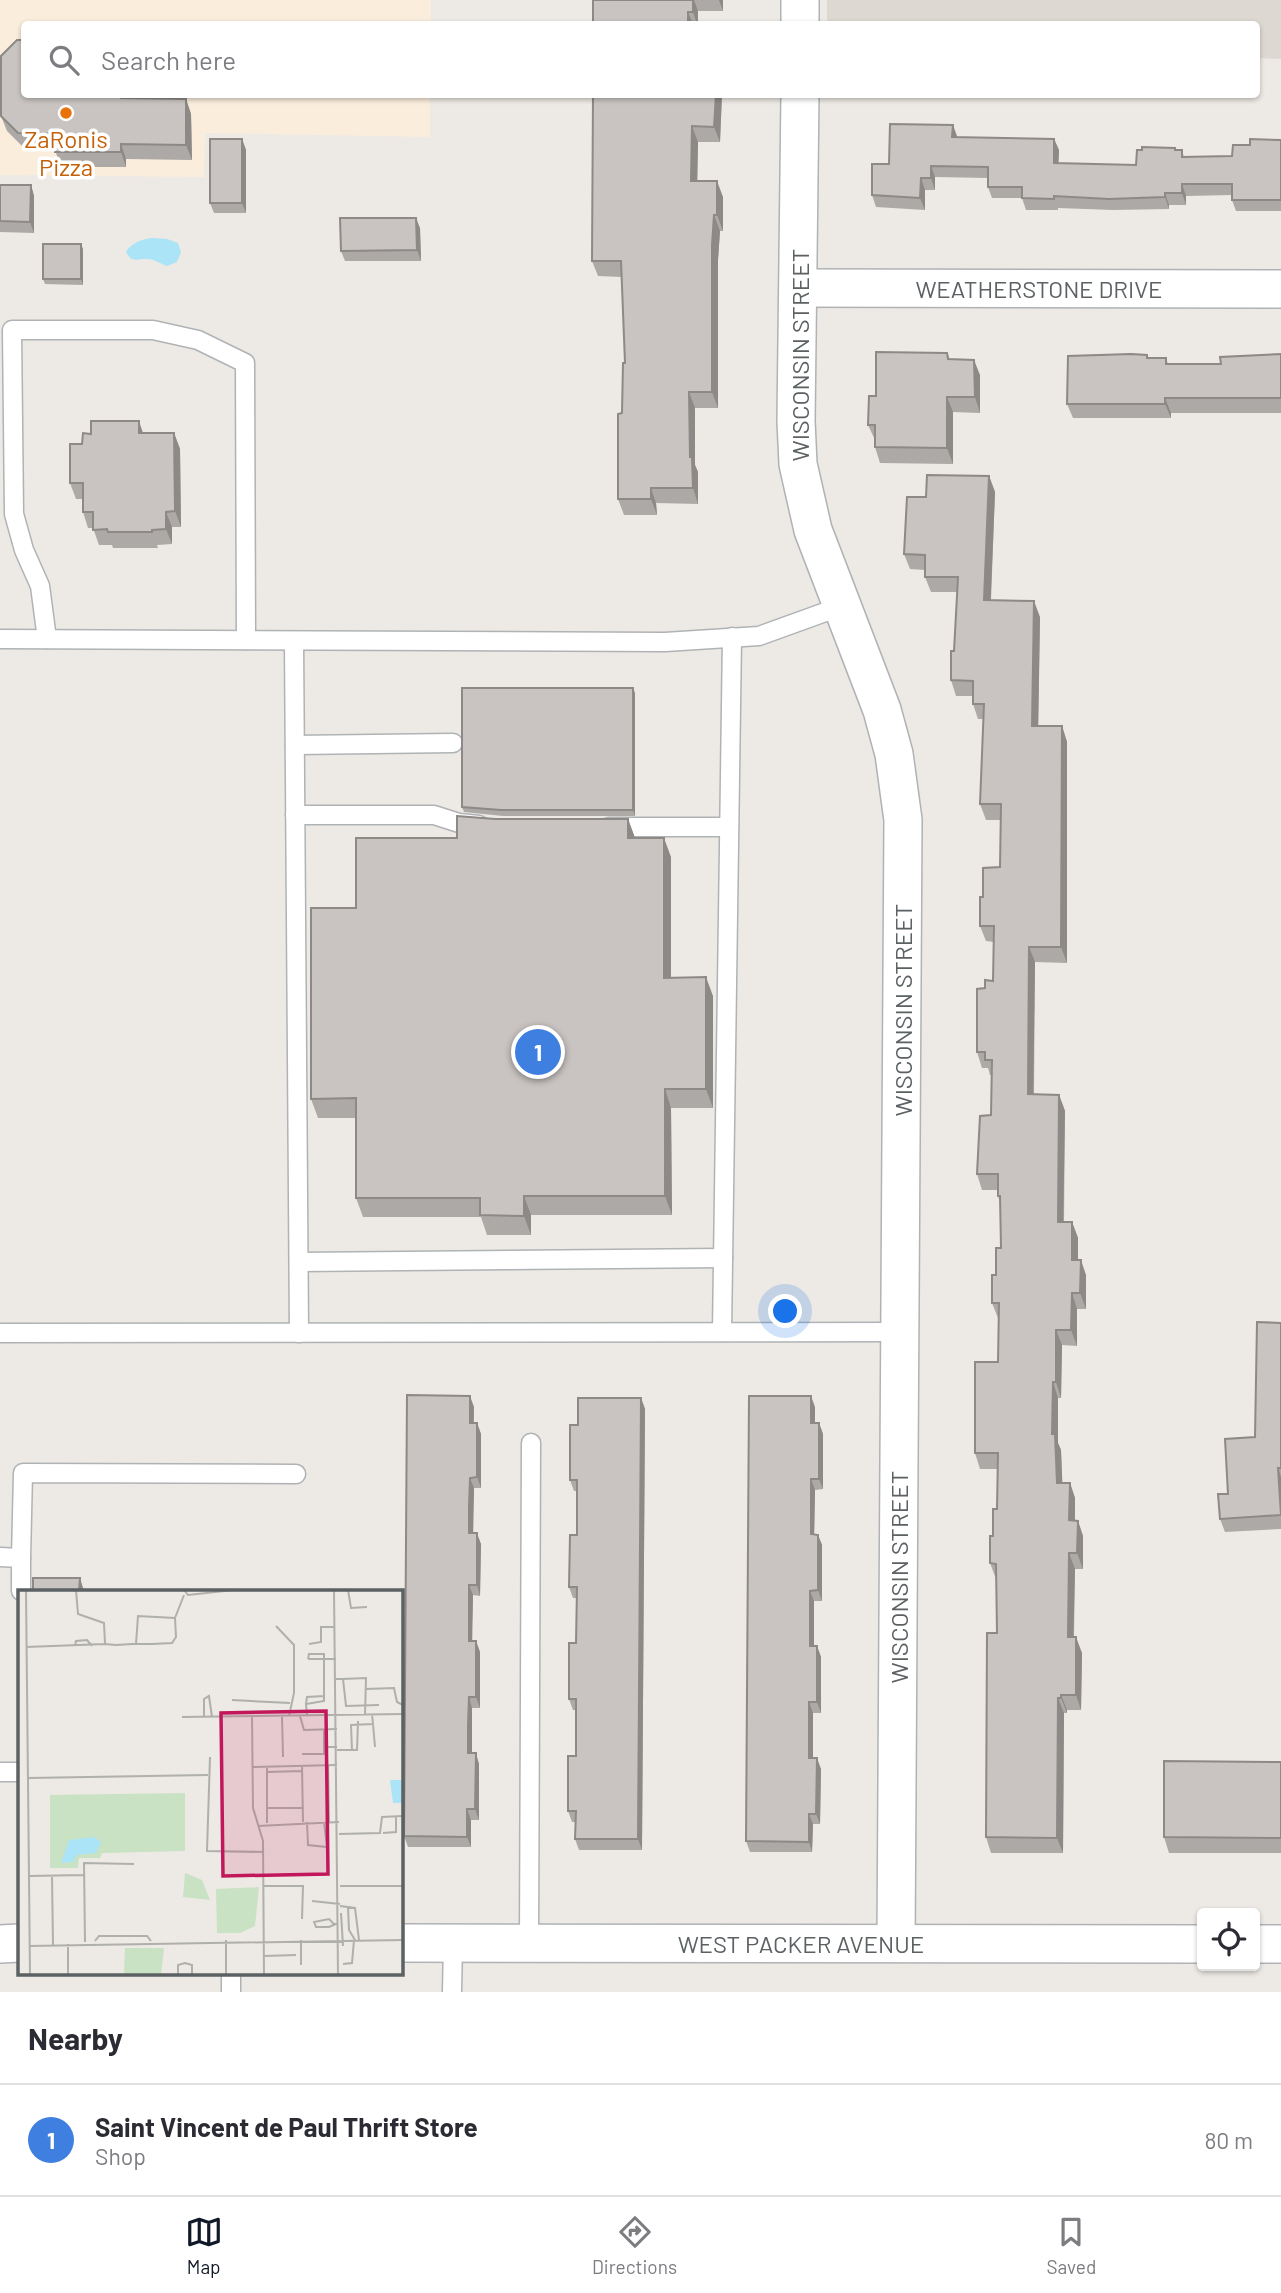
<!DOCTYPE html>
<html lang="en">
<head>
<meta charset="utf-8">
<style>
  body { margin:0; font-family:Barlow,sans-serif; background:#f2f2f3; color:#2b2b33 }
  .controls { position:absolute; right:21px; bottom:21px; display:grid; overflow:hidden; border-radius:7px; box-shadow:0 2px 5px #0004 }
  .controls button { width:63px; height:63px; display:grid; place-items:center; padding:0; border:0; border-bottom:2px solid #e1e1e2; background:#fff; color:#2b2b33; font:35px sans-serif }
  .you { position:absolute; left:786px; top:1312px; width:24px; height:24px; margin:-18px; border:5px solid #fff; border-radius:50%; background:#1a73e8; box-shadow:0 0 0 10px #1a73e833 }
  .badge { display:grid; place-items:center; width:46px; height:46px; border-radius:50%; background:#111827; color:#fff; font-size:23px; font-weight:700 }
  .pin { position:absolute; translate:-50% -50%; border:4px solid #fff; box-shadow:0 2px 7px #0006 }
  .list { margin:0; padding:0; list-style:none }
  h2 { display:flex; justify-content:space-between; align-items:center; height:91px; margin:0; padding:0 28px; font-size:30px }
  h2 small { font-size:23px; font-weight:400; color:#7c7c81 }
  .list li { display:grid; grid-template-columns:46px 1fr auto; gap:21px; align-items:center; box-sizing:border-box; height:112px; padding:0 28px; border-top:2px solid #e1e1e2 }
  .list b { display:block; font-size:26px; white-space:nowrap }
  .list p { margin:0; font-size:23px; white-space:nowrap; color:#7c7c81 }
  .list em { font-size:23px; font-style:normal; color:#7c7c81 }
  .icon { flex:none; width:38px; height:38px; fill:none; stroke:currentColor; stroke-width:2; stroke-linecap:round; stroke-linejoin:round }
  .map { position:relative; flex:none; width:1281px; height:1992px; overflow:hidden }
  .search { position:absolute; background:#fff; box-shadow:0 2px 5px #0004; left:21px; right:21px; top:21px; height:77px; display:flex; align-items:center; gap:18px; box-sizing:border-box; padding:0 24px; border-radius:7px; color:#7c7c81; font-size:26px }
  .sheet { height:203px; background:#fff }
  nav { display:flex; justify-content:space-around; align-items:center; box-sizing:border-box; height:98px; border-top:2px solid #e1e1e2; background:#fff; font-size:19px; color:#7c7c81 }
  nav a { display:grid; justify-items:center; gap:4px }
  nav .on { color:#111827 }
  .map>svg:first-child { display:block }
  .commercial { fill:#faeddc }
  .education { fill:#ddd9d2 }
  .water { fill:#abe4f6 }
  .lines { fill:none; stroke-linecap:round; stroke-linejoin:round }
  .lane-casing { stroke:#afb3b5; stroke-width:21 }
  .street-casing { stroke:#afb3b5; stroke-width:40 }
  .lane { stroke:#fff; stroke-width:18 }
  .street { stroke:#fff; stroke-width:37 }
  .wall { fill:#ada9a6 }
  .shaded-wall { fill:#8d8987 }
  .building { fill:#c9c4c1; stroke:#8d8987; stroke-width:2 }
  .food-dot { fill:#e8710a; stroke:#fff; stroke-width:2.5 }
  .labels { text-anchor:middle; dominant-baseline:central; stroke-width:7; stroke-linejoin:round; paint-order:stroke }
  .food-label { font-size:24px; fill:#c56008; stroke:#fff }
  .street-label { font-size:24px; fill:#5c6163; stroke:#fff }
  .inset-road { fill:none; stroke:#afafac; stroke-width:2 }
  .view { fill:#c2185b; fill-opacity:0.15; stroke:#c2185b; stroke-width:3.5 }
  .inset-edge { fill:none; stroke:#5c6163; stroke-width:3.5 }
</style>
</head>
<body>
<div class="map">
<svg width="1281" height="1992" viewBox="0 0 1281 1992">
  <rect width="100%" height="100%" fill="#ede9e4"/>
  <polygon class="commercial" points="0,0 431,0 431,24 24,24 24,94 430,95 430,137 205,133 204,177 0,175"/>
  <polygon class="education" points="827,0 1281,0 1281,59 1257,58 1256,24 827,24"/>
  <path class="water" d="M153,238l14,1 11,4 3,9 -4,10 -10,4c-6,-2 -13,-7 -19,-7 -11,-1 -16,5 -22,-7 5,-9 16,-13 27,-14z"/>
  <g class="lines">
    <defs>
      <g id="lane">
        <polyline points="0,639 665,642 759,636 842,606"/>
        <polyline points="47,639 40,586 24,550 14,514 12,330 153,330 198,340 245,363 246,640"/>
        <polyline points="294,641 299,1333"/>
        <polyline points="295,745 453,743"/>
        <polyline points="295,815 434,815 459,823 479,825"/>
        <polyline points="609,827 729,827"/>
        <polyline points="299,1262 723,1258"/>
        <polyline points="722,1332 732,637"/>
        <polyline points="0,1333 900,1332"/>
        <polyline points="0,1557 21,1558 21,1591"/>
        <polyline points="21,1558 23,1473 296,1474"/>
        <polyline points="0,1772 19,1772"/>
        <polyline points="529,1943 531,1443"/>
        <polyline points="231,1992 231,1973"/>
        <polyline points="452,1992 453,1943"/>
      </g>
      <g id="street">
        <polyline points="800,24 800,0"/>
        <polyline points="800,94 796,421 798,464 813,530 882,710 894,754 903,820 896,1943"/>
        <polyline points="798,288 1281,289"/>
        <polyline points="401,1943 1202,1944"/>
        <polyline points="0,1944 19,1943"/>
        <polyline points="1255,1944 1281,1944"/>
      </g>
    </defs>
    <use href="#lane" class="lane-casing"/>
    <use href="#street" class="street-casing"/>
    <use href="#lane" class="lane"/>
    <use href="#street" class="street"/>
  </g>
  <g class="wall">
    <polygon points="593,0 723,0 723,11 698,11 698,24 593,24"/>
    <polygon points="24,94 126,94 126,98 186,99 191,114 192,160 126,159 126,167 60,167 55,149 24,148 7,131 1,116"/>
    <polygon points="593,94 722,94 720,142 698,142 697,181 723,197 723,231 720,231 718,260 718,408 695,408 695,465 698,472 698,504 656,503 657,515 624,515 618,499 625,363 622,277 598,276 592,261"/>
    <polygon points="957,137 1054,139 1059,150 1058,163 1136,165 1175,148 1176,150 1182,150 1184,157 1232,156 1250,145 1281,140 1281,211 1236,211 1232,200 1232,195 1186,196 1186,205 1169,205 1169,209 1113,210 1058,208 1058,210 1026,210 1022,198 992,198 988,187 988,178 935,177 935,190 925,190 925,210 876,207 872,195 889,164"/>
    <polygon points="242,139 246,150 246,213 214,213 210,203"/>
    <polygon points="0,185 31,185 34,196 34,233 0,232"/>
    <polygon points="420,228 421,261 345,261 341,251"/>
    <polygon points="83,249 83,285 45,284 43,279"/>
    <polygon points="947,353 950,359 980,375 980,413 953,412 953,464 880,463 875,447 875,440 868,425 876,396"/>
    <polygon points="1281,354 1281,413 1171,413 1171,418 1073,418 1067,404 1147,355 1149,358 1166,358 1168,364 1221,364"/>
    <polygon points="143,433 174,433 180,449 181,527 172,527 172,544 157,545 158,548 113,548 112,545 99,545 93,528 88,528 83,512 83,499 76,499 70,483 82,444"/>
    <polygon points="989,476 995,492 991,601 1040,617 1038,726 1062,726 1067,742 1067,963 1035,962 1034,1095 1059,1095 1065,1111 1064,1222 1072,1222 1078,1238 1078,1260 1086,1275 1086,1309 1077,1309 1077,1346 1062,1345 1061,1398 1058,1398 1058,1443 1061,1450 1062,1483 1070,1483 1075,1498 1075,1521 1078,1521 1083,1536 1083,1569 1075,1569 1074,1637 1082,1653 1081,1710 1067,1710 1067,1713 1064,1713 1063,1853 991,1853 986,1837 997,1633 996,1579 990,1563 997,1509 998,1469 980,1469 975,1453 998,1362 999,1318 998,1318 992,1303 1001,1248 1000,1202 998,1196 998,1190 982,1190 977,1174 991,1115 992,1075 990,1075 988,1068 982,1068 977,1052 985,988 993,981 994,942 986,941 980,926 983,897 1000,867 1001,820 986,820 980,804 983,719 978,719 973,704 973,696 956,696 951,680 954,651 957,592 931,592 925,577 925,570 910,569 904,554 926,497"/>
    <polygon points="635,693 635,816 503,816 464,812 462,807"/>
    <polygon points="495,819 628,819 635,838 671,857 671,977 713,996 713,1108 671,1108 672,1215 531,1215 531,1235 487,1235 481,1217 363,1217 356,1198 356,1118 318,1118 311,1099 356,908 457,838"/>
    <polygon points="1281,1323 1281,1529 1225,1532 1220,1519 1228,1494 1255,1437"/>
    <polygon points="641,1398 645,1409 642,1850 579,1850 575,1839 576,1822 572,1822 568,1811 576,1756 576,1710 573,1710 569,1699 576,1643 576,1598 573,1598 569,1587 577,1535 577,1491 574,1491 570,1480 578,1425"/>
    <polygon points="474,1407 474,1423 477,1423 481,1434 481,1488 474,1488 473,1516 473,1533 481,1544 480,1596 473,1595 472,1624 472,1641 476,1641 480,1652 480,1708 472,1708 472,1753 479,1764 479,1820 471,1820 471,1847 408,1847 404,1836"/>
    <polygon points="815,1407 815,1423 819,1423 823,1434 823,1489 815,1490 814,1534 818,1535 822,1545 822,1601 814,1601 814,1646 817,1646 821,1657 821,1713 813,1713 813,1758 821,1769 820,1824 813,1824 812,1852 750,1852 746,1841"/>
    <polygon points="1281,1762 1281,1853 1169,1853 1164,1837"/>
  </g>
  <g class="shaded-wall">
    <polygon points="693,0 694,0 698,11 698,24 697,24 693,12"/>
    <polygon points="719,0 723,0 723,11"/>
    <polygon points="688,12 693,24 688,24"/>
    <polygon points="716,94 722,94 720,142 714,127"/>
    <polygon points="186,99 191,114 192,160 186,145"/>
    <polygon points="953,125 957,136 957,149 952,137"/>
    <polygon points="692,126 698,142 697,197 691,181"/>
    <polygon points="242,139 246,150 246,213 242,203"/>
    <polygon points="1054,139 1059,150 1058,175 1054,163"/>
    <polygon points="121,144 126,159 126,167 121,152"/>
    <polygon points="931,166 935,177 935,190 931,178"/>
    <polygon points="921,178 925,190 925,210 920,198"/>
    <polygon points="717,181 723,197 723,231 717,215"/>
    <polygon points="1182,184 1186,196 1186,205 1182,193"/>
    <polygon points="31,185 34,196 34,233 30,222"/>
    <polygon points="1165,193 1169,205 1169,209 1165,197"/>
    <polygon points="714,215 720,231 718,260 718,408 712,392 712,245"/>
    <polygon points="416,218 420,228 421,261 417,250"/>
    <polygon points="81,244 83,249 83,285 81,279"/>
    <polygon points="974,360 980,375 980,413 975,397"/>
    <polygon points="689,392 695,408 695,465 698,472 698,504 693,488 690,457"/>
    <polygon points="947,397 953,412 953,464 947,448"/>
    <polygon points="1165,398 1171,413 1171,418 1165,404"/>
    <polygon points="139,421 144,436 139,433"/>
    <polygon points="174,433 180,449 181,527 175,511"/>
    <polygon points="989,476 995,492 990,616 984,600"/>
    <polygon points="651,488 656,503 657,515 651,499"/>
    <polygon points="166,512 172,527 172,544 166,529"/>
    <polygon points="1034,601 1040,617 1038,741 1032,726"/>
    <polygon points="633,688 635,693 635,816 633,810"/>
    <polygon points="1062,726 1067,742 1067,963 1061,947"/>
    <polygon points="628,819 635,838 628,838"/>
    <polygon points="664,838 671,857 671,997 664,978"/>
    <polygon points="1029,947 1035,962 1033,1110 1028,1094"/>
    <polygon points="706,977 713,996 713,1108 706,1089"/>
    <polygon points="665,1089 671,1108 672,1215 665,1196"/>
    <polygon points="1059,1095 1065,1111 1063,1237 1058,1222"/>
    <polygon points="524,1196 531,1215 531,1235 524,1216"/>
    <polygon points="1072,1222 1078,1238 1078,1275 1072,1260"/>
    <polygon points="1081,1260 1086,1275 1086,1309 1080,1293"/>
    <polygon points="1072,1293 1077,1309 1077,1346 1071,1330"/>
    <polygon points="1056,1330 1062,1345 1061,1398 1056,1382"/>
    <polygon points="1053,1382 1058,1398 1058,1443 1061,1450 1063,1498 1057,1483 1052,1434"/>
    <polygon points="470,1396 474,1407 473,1434 470,1423"/>
    <polygon points="811,1396 815,1407 815,1433 811,1423"/>
    <polygon points="641,1398 645,1409 642,1850 638,1839"/>
    <polygon points="477,1423 481,1434 481,1488 477,1477"/>
    <polygon points="819,1423 823,1434 823,1489 819,1479"/>
    <polygon points="1278,1468 1281,1477 1281,1514"/>
    <polygon points="470,1478 474,1488 473,1544 469,1533"/>
    <polygon points="811,1479 815,1490 814,1545 811,1534"/>
    <polygon points="1070,1483 1075,1498 1075,1536 1069,1520"/>
    <polygon points="1078,1521 1083,1536 1083,1569 1077,1553"/>
    <polygon points="477,1533 481,1544 480,1596 477,1585"/>
    <polygon points="818,1535 822,1545 822,1601 818,1590"/>
    <polygon points="1069,1553 1075,1569 1073,1653 1068,1637"/>
    <polygon points="80,1578 84,1591 79,1591"/>
    <polygon points="469,1585 473,1595 472,1652 469,1641"/>
    <polygon points="810,1591 814,1601 814,1657 810,1646"/>
    <polygon points="1076,1637 1082,1653 1081,1710 1076,1695"/>
    <polygon points="476,1641 480,1652 480,1708 476,1697"/>
    <polygon points="817,1646 821,1657 821,1713 817,1702"/>
    <polygon points="1061,1695 1067,1710 1067,1713 1061,1698"/>
    <polygon points="469,1697 472,1708 472,1764 468,1753"/>
    <polygon points="1058,1698 1064,1713 1063,1853 1057,1838"/>
    <polygon points="809,1702 813,1713 813,1768 809,1758"/>
    <polygon points="476,1753 479,1764 479,1820 475,1809"/>
    <polygon points="817,1758 821,1769 820,1824 816,1814"/>
    <polygon points="467,1809 471,1820 471,1847 467,1837"/>
    <polygon points="809,1814 813,1824 812,1852 809,1842"/>
  </g>
  <g class="building">
    <polygon points="593,0 693,0 693,12 688,12 688,24 593,24"/>
    <polygon points="17,40 24,40 24,94 121,94 121,98 186,99 186,145 121,144 121,152 55,152 55,134 18,133 1,116 1,56"/>
    <polygon points="593,94 716,94 714,127 692,126 691,181 717,181 717,215 714,215 712,245 712,392 689,392 690,457 692,457 693,488 651,488 651,499 618,499 618,414 622,413 623,363 625,363 621,261 592,261"/>
    <polygon points="890,124 953,125 952,137 1054,139 1054,163 1136,165 1137,150 1142,150 1142,147 1175,148 1175,150 1182,150 1182,157 1232,156 1233,145 1250,145 1250,139 1281,140 1281,200 1232,200 1232,184 1182,184 1182,193 1165,193 1165,197 1109,199 1054,196 1054,199 1022,198 1022,187 988,187 988,167 931,166 931,178 921,178 920,198 872,195 872,164 889,164"/>
    <rect x="210" y="139" width="32" height="64"/>
    <polygon points="0,185 31,185 30,222 0,221"/>
    <polygon points="340,218 416,218 417,250 341,251"/>
    <rect x="43" y="244" width="38" height="35"/>
    <polygon points="876,352 947,353 948,359 974,360 975,397 947,397 947,448 875,447 875,425 868,425 869,396 876,396"/>
    <polygon points="1131,354 1147,355 1147,358 1166,358 1166,364 1221,364 1220,357 1281,354 1281,398 1165,398 1165,404 1067,404 1068,356"/>
    <polygon points="91,421 139,421 139,433 174,433 175,511 166,512 166,529 152,530 152,532 108,532 107,529 93,530 93,512 83,512 83,483 70,483 70,444 82,444 83,433 91,434"/>
    <polygon points="927,475 989,476 984,600 1034,601 1032,726 1062,726 1061,947 1029,947 1028,1094 1059,1095 1058,1222 1072,1222 1072,1260 1081,1260 1080,1293 1072,1293 1071,1330 1056,1330 1056,1382 1053,1382 1052,1434 1055,1434 1057,1483 1070,1483 1069,1520 1078,1521 1077,1553 1069,1553 1068,1637 1076,1637 1076,1695 1061,1695 1061,1698 1058,1698 1057,1838 986,1837 987,1633 997,1633 996,1564 990,1563 990,1536 993,1536 993,1509 997,1509 998,1453 975,1453 975,1362 998,1362 999,1303 992,1303 992,1275 996,1275 996,1248 1001,1248 1000,1196 998,1196 998,1174 977,1174 980,1116 991,1115 992,1060 985,1060 985,1052 977,1052 977,989 985,988 985,980 993,981 994,926 980,926 980,897 983,897 983,868 1000,867 1001,804 980,804 984,704 973,704 973,681 951,680 951,651 954,651 958,577 925,577 925,555 904,554 907,497 926,497"/>
    <polygon points="462,688 633,688 633,810 501,810 462,807"/>
    <polygon points="457,816 495,819 628,819 628,838 664,838 664,978 706,977 706,1089 665,1089 665,1196 524,1196 524,1216 480,1215 480,1198 356,1198 356,1098 311,1099 311,908 356,908 356,838 457,838"/>
    <polygon points="1257,1322 1281,1323 1281,1468 1278,1468 1281,1515 1220,1519 1218,1494 1228,1494 1225,1439 1255,1437"/>
    <polygon points="407,1395 470,1396 470,1423 477,1423 477,1477 470,1478 469,1506 469,1533 477,1533 477,1585 469,1585 469,1641 476,1641 476,1697 469,1697 468,1725 468,1753 476,1753 475,1809 467,1809 467,1837 404,1836"/>
    <polygon points="749,1396 811,1396 811,1423 819,1423 819,1479 811,1479 811,1534 818,1535 818,1590 810,1591 810,1646 817,1646 817,1702 809,1702 809,1758 817,1758 816,1814 809,1814 809,1842 746,1841"/>
    <polygon points="578,1398 641,1398 638,1839 575,1839 576,1811 568,1811 568,1756 576,1756 576,1699 569,1699 569,1643 576,1643 577,1587 569,1587 570,1535 577,1535 577,1480 570,1480 570,1425 578,1425"/>
    <polygon points="33,1578 80,1578 79,1591 33,1591"/>
    <polygon points="1164,1761 1281,1762 1281,1838 1164,1837"/>
  </g>
  <circle class="food-dot" cx="66" cy="113" r="7"/>
  <g class="labels">
    <g class="food-label">
      <text x="66" y="138">ZaRonis<tspan x="66" dy="28">Pizza</tspan></text>
    </g>
    <g class="street-label">
      <text x="1039" y="288">WEATHERSTONE DRIVE</text>
      <text transform="translate(799 355) rotate(-90)">WISCONSIN STREET</text>
      <text transform="translate(902 1010) rotate(-90)">WISCONSIN STREET</text>
      <text transform="translate(898 1577) rotate(-90)">WISCONSIN STREET</text>
      <text x="801" y="1943">WEST PACKER AVENUE</text>
    </g>
  </g>
  <g transform="translate(18 1590)">
    <rect width="385" height="385" fill="#ede9e4"/>
    <path d="M167,203v58l-83,2 -2,5h-21l-1,10h-28v-73zM167,283l17,7 8,20 -27,-3zM241,297l-4,39 -15,7h-23l-1,-44zM107,358h39l-3,27h-37z" fill="#c9e2c3"/>
    <path d="M372,190h13v23h-10zM76,247l7,5 -5,11 -19,2 -4,7 -12,1 8,-23z" fill="#abe4f6"/>
    <path class="inset-road" d="M8,0l4,385M166,0l4,5 46,-5M316,0l4,385M330,0l3,18 16,-1M157,28l9,-23M258,36l18,19v48l-5,23M87,54l11,1 16,-1h20l20,-1 4,-6 -1,-19 -37,-2 -2,28M291,54l12,-2v-15h14M57,56l1,-5 11,-1 5,6M8,57l79,-3 -1,-21 -26,-9 -2,-24M290,69h28M318,89h7l3,27 33,-1M324,89l24,-1 -1,37M348,99l28,-1 3,14 6,3M214,110l58,3M288,114l1,-7 17,-1M289,125l-1,-11 18,-3v-47h-15l-1,5M234,126l1,92 10,33 1,134M264,126l1,41M282,126l4,14 33,-1M164,127l221,-3M186,127v-18l5,-3 3,21M355,134l2,23M306,139v18h13M319,160h20l1,-29M334,160l-1,-25 22,-1 -1,-10M284,164h22v-7M192,167l-3,94 56,1M310,175l1,57M249,176v57M284,176l1,56M235,177l84,-2M249,182l35,-1M10,188l180,-3M249,218h36M289,232l1,23 19,2 -3,-25M240,236l81,-4M365,243l13,-1v-16M321,244l41,-1 2,-16 21,-1M11,286l55,-1M34,286l1,69M245,296h40l-1,33M322,296h63M294,311l28,3M322,316l15,2 4,32M330,317l1,23 6,10M323,323l2,33M317,335l-6,-6 -15,3 2,5h13l9,-4M208,350v35M283,350v25M77,351l4,-5h48l4,5M67,352l-1,-79 50,1M50,354v31M11,356l374,-6M246,366l32,-1M325,374l9,-1 2,-23M160,385v-10l7,-2 7,2v10"/>
    <path class="view" d="M308,121l2,163 -105,2 -2,-163z"/>
    <rect width="385" height="385" class="inset-edge"/>
  </g>
</svg>
<div class="controls">
<button><svg class="icon" aria-label="locate" viewBox="0 0 24 24"><circle cx="12" cy="12" r="6"/><path d="M12 2v4M12 18v4M2 12h4M18 12h4"/></svg></button>
</div>
<div class="you"></div>
<div class="pin badge" style="left:538px;top:1052px;background:#3f7fe0">1</div>
<div class="search"><svg class="icon" aria-label="search" viewBox="0 0 24 24"><circle cx="10" cy="10" r="6"/><path d="M15 15l6 6"/></svg>Search here</div>
</div>
<section class="sheet">
<h2>Nearby<small></small></h2>
<ul class="list">
<li><span class="badge" style="background:#3f7fe0">1</span><div><b>Saint Vincent de Paul Thrift Store</b><p>Shop</p></div><em>80 m</em></li>
</ul>
</section>
<nav>
<a class="on"><svg class="icon" aria-label="map" viewBox="0 0 24 24"><path d="M3 6l6-2 6 2 6-2v14l-6 2-6-2-6 2zM9 4v14M15 6v14"/></svg>Map</a>
<a><svg class="icon" aria-label="directions" viewBox="0 0 24 24"><path d="M12 3l9 9-9 9-9-9zM9 14v-3h6M13 9l2 2-2 2"/></svg>Directions</a>
<a><svg class="icon" aria-label="saved" viewBox="0 0 24 24"><path d="M7 4h10v16l-5-4-5 4z"/></svg>Saved</a>
</nav>
</body>
</html>
